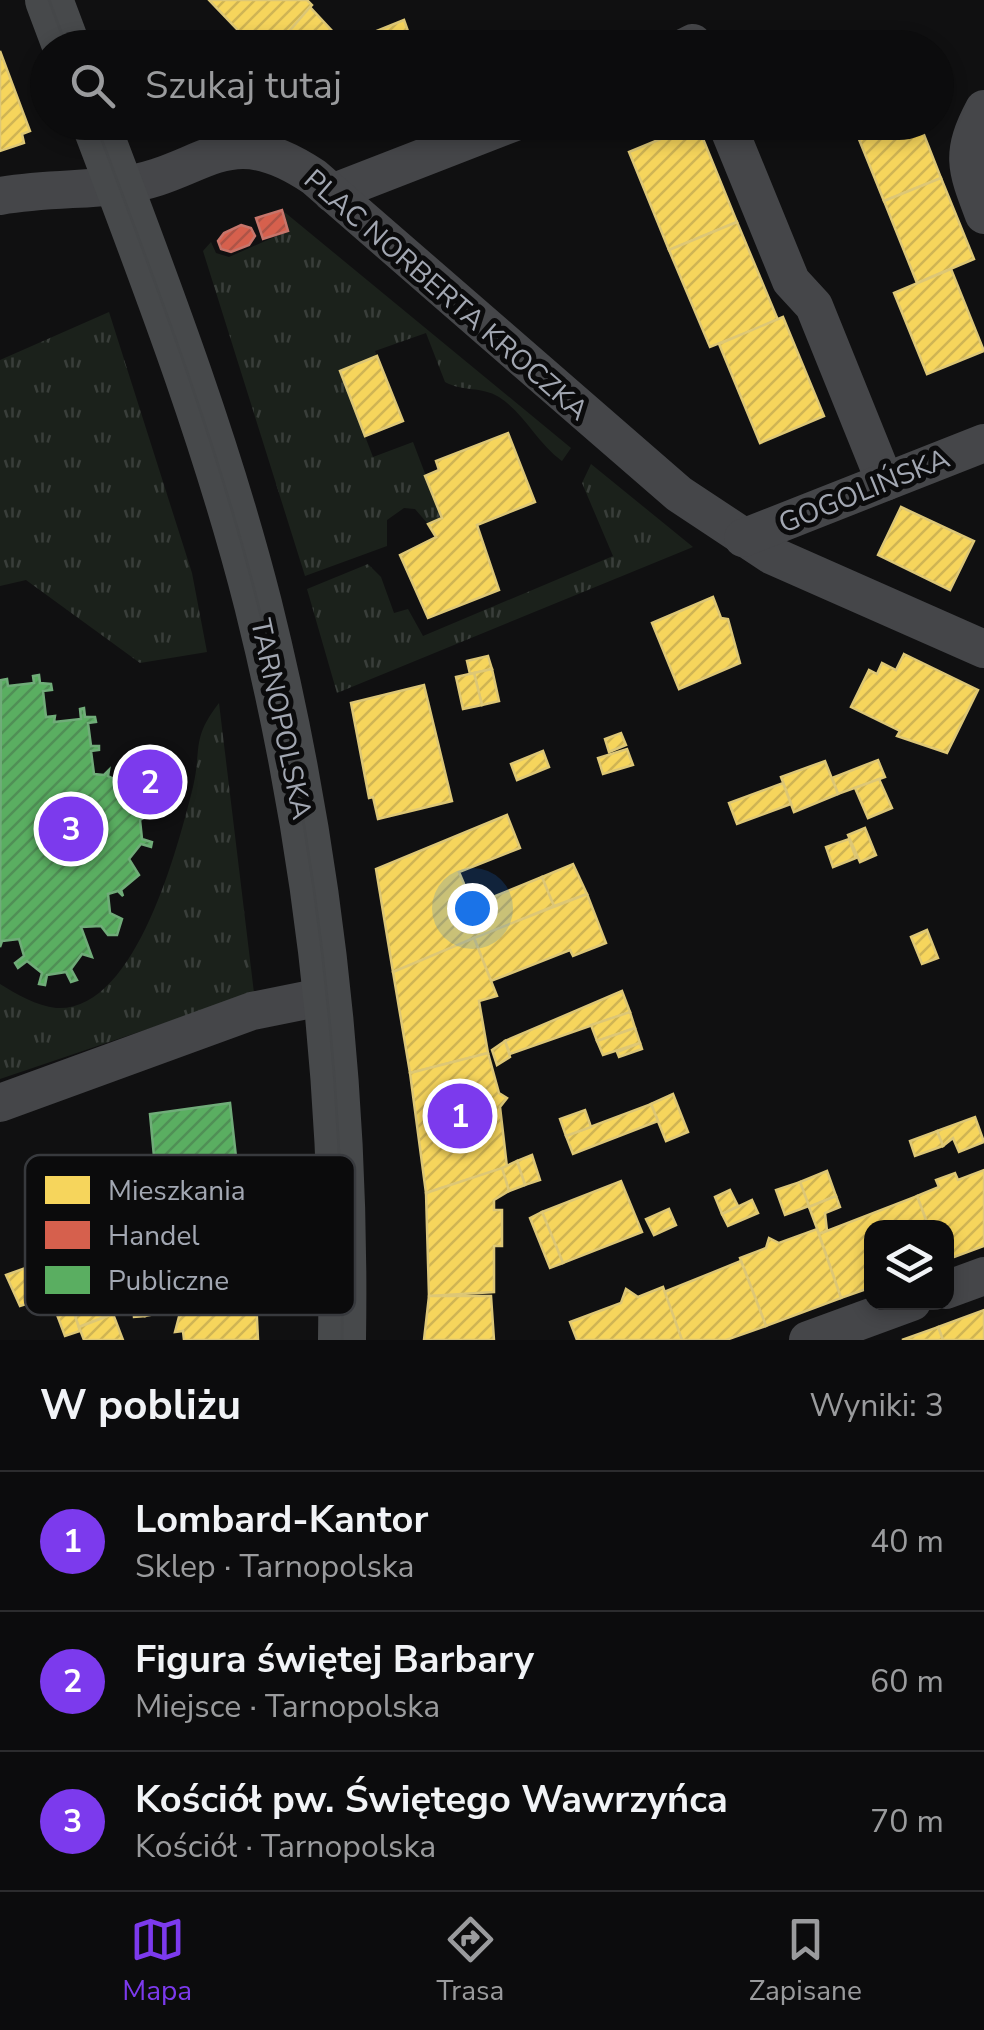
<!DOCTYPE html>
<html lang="pl">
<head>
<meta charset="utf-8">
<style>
  body { margin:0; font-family:"Nunito Sans",sans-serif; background:#151516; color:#f1f3f6 }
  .controls { position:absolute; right:30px; bottom:30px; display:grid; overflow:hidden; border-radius:20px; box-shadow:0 5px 15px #0003 }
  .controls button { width:90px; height:90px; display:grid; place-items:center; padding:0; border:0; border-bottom:2px solid #2c2c2e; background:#0c0c0d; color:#f1f3f6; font:50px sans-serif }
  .you { position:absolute; left:472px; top:908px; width:35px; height:35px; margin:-25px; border:8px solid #fff; border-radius:50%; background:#1a73e8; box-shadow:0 0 0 15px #1a73e833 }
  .badge { display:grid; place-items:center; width:65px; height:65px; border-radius:50%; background:#7c3aed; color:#fff; font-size:32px; font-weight:700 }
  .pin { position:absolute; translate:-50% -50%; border:5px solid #fff; box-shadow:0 2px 10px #0006 }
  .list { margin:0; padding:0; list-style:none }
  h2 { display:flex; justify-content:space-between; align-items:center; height:130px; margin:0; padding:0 40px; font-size:42px }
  h2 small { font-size:32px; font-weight:400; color:#9a9b9d }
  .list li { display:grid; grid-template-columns:65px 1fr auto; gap:30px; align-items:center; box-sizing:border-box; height:140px; padding:0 40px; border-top:2px solid #2c2c2e }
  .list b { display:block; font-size:38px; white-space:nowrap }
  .list p { margin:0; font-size:32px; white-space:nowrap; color:#9a9b9d }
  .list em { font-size:32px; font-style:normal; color:#9a9b9d }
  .icon { flex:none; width:55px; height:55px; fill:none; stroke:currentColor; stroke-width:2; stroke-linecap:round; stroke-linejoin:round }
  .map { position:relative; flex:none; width:984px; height:1340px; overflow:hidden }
  .search { position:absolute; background:#0c0c0d; box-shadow:0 5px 15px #0003; left:30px; right:30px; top:30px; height:110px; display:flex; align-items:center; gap:25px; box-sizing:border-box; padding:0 35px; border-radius:55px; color:#9a9b9d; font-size:38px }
  .sheet { height:550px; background:#0c0c0d }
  nav { display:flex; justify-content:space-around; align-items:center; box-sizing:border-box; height:140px; border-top:2px solid #2c2c2e; background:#0c0c0d; font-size:28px; color:#9a9b9d }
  nav a { display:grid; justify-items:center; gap:5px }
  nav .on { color:#7c3aed }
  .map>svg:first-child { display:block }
  .grass { fill:url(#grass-tufts) }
  .homes { fill:url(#homes-hatch); stroke:#ddc776; stroke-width:2.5 }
  .shops { fill:url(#shops-hatch); stroke:#c6756b; stroke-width:2.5 }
  .public { fill:url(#public-hatch); stroke:#70ac79; stroke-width:2.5 }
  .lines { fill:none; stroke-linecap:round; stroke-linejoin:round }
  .minor { stroke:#454649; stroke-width:38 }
  .major { stroke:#47494b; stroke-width:48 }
  .tram { stroke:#454749; stroke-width:2.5 }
  .labels { text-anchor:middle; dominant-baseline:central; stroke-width:10; stroke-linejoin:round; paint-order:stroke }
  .street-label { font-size:28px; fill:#a2a7b2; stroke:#0b0b0c }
  .key { fill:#0b0b0c; stroke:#383a3e; stroke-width:2.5 }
  .key-label { font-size:28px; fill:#a2a7b2 }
</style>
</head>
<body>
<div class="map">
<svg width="984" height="1340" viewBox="0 0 984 1340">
  <defs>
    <pattern id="grass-tufts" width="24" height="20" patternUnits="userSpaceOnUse" patternTransform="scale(2.5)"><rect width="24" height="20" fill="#1b211b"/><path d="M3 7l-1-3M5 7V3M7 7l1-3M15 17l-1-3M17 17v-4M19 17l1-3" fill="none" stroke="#393e3a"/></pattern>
    <pattern id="homes-hatch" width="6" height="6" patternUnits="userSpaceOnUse" patternTransform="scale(2.5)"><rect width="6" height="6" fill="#f6d55c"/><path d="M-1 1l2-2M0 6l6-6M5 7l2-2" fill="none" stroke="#cfb454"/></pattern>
    <pattern id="shops-hatch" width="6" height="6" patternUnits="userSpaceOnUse" patternTransform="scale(2.5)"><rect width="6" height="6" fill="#d6604d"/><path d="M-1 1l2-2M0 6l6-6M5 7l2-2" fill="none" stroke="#ad5447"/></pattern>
    <pattern id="public-hatch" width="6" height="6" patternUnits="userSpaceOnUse" patternTransform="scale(2.5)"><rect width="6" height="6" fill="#5aae61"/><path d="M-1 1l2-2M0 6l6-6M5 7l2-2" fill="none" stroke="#508f56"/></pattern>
  </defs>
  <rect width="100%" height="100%" fill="#101011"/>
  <g class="grass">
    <path d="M282,210l289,238 -9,13c-25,-18 -37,-47 -63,-64 -18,-11 -36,-5 -54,-15l-19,-49 -51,18 2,5 -37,15 33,86 40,-15 29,76 -14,6 -13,-15 -11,-1 -17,12v26l-82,30 -102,-325 8,-9 5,11 13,4 59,-26z"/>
    <polygon points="109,312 192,573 207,652 140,663 26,580 0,586 0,360"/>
    <polygon points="591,464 693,547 337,693 307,589 368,564 381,577 394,613 408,609 423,636 613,556 582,483"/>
    <path d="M219,703l35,290 -254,86v-95c16,10 37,22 56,24 80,5 122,-162 137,-221 9,-39 -2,-48 26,-84z"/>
  </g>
  <g class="homes">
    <polygon points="209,0 307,0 312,5 275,48 255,48"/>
    <polygon points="310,7 348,48 275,48"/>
    <polygon points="404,20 414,48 358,48 376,40 374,32"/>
    <polygon points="0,51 30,131 22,134 24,143 0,151"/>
    <polygon points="852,122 919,122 941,178 884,201"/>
    <polygon points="697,124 737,222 669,250 629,152"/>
    <polygon points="941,178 974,259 917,283 884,201"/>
    <polygon points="737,222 778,320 710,347 669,250"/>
    <polygon points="951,269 984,351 927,374 894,293"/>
    <polygon points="783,317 824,416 760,443 719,344"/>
    <polygon points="377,356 403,421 365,436 340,371"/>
    <polygon points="508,433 535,502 477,525 499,590 428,618 400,555 436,537 428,524 442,518 425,476 439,470 436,461"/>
    <polygon points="901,507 974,541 950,590 878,555"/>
    <polygon points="713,597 721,618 728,619 740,663 679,689 652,623"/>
    <polygon points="904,654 978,690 947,753 897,736 900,731 851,707 869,670 877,674 882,663 896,670"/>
    <polygon points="488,656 492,669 470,674 467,661"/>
    <polygon points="492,669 499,701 482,705 474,673"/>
    <polygon points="474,673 482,705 463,709 456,677"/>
    <polygon points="424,685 452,801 378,819 373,797 369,798 351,703"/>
    <polygon points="621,733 626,745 609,752 605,739"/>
    <polygon points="627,749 633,765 603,774 598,758"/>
    <polygon points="543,751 549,767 517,780 511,764"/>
    <polygon points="878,760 885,777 838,794 832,778"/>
    <polygon points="825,761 838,794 794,812 781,777"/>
    <polygon points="879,779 892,808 868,818 855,788"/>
    <polygon points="783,783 791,804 737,824 729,803"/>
    <polygon points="507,815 520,848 459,872 473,905 542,877 554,906 393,972 376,869"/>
    <polygon points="865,828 876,855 860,862 848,835"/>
    <polygon points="849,839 856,858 833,867 826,847"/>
    <polygon points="573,864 587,894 554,906 542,877"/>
    <polygon points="587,894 606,943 573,956 570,950 491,981 474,938"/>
    <polygon points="927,930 938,958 922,964 911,937"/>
    <polygon points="474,938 497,996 479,1001 488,1053 410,1073 393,972"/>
    <polygon points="622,991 630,1012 510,1054 505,1041"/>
    <polygon points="630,1012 635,1028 597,1041 591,1025"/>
    <polygon points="635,1028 640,1043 603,1055 597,1041"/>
    <polygon points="505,1041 510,1057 497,1065 492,1050"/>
    <polygon points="640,1043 642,1049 619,1057 617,1052"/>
    <polygon points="488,1053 499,1093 507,1098 500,1107 507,1167 426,1193 410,1073"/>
    <polygon points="673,1094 688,1132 666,1141 651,1104"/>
    <polygon points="651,1104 658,1121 573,1154 566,1136"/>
    <polygon points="585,1110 591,1127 566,1136 560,1119"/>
    <polygon points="975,1117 984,1142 959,1152 953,1138 943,1146 937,1131"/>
    <polygon points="937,1131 943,1146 915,1156 910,1141"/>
    <polygon points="532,1155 540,1180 525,1185 517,1161"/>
    <polygon points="517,1161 525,1185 509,1191 502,1168"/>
    <polygon points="502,1168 509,1191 494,1200 494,1210 502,1210 502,1246 494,1246 494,1292 429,1296 426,1193"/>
    <polygon points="984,1170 984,1246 946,1260 946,1228 929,1228 917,1196 939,1187 936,1180 955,1173 958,1180"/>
    <polygon points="827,1171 836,1196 809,1207 800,1182"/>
    <polygon points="621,1181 642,1232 563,1263 542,1212"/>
    <polygon points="800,1182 809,1206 785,1215 776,1190"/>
    <polygon points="730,1190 738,1206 722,1214 715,1197"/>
    <polygon points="836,1196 840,1207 825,1213 827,1231 819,1234 809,1207"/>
    <polygon points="917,1196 929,1228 872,1228 872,1287 841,1298 819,1234"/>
    <polygon points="752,1200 758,1213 728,1226 722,1214"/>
    <polygon points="669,1209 676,1225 654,1235 646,1219"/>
    <polygon points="542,1212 563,1263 550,1268 530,1218"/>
    <polygon points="817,1229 841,1298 766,1326 740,1258 766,1248 769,1238 779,1243"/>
    <polygon points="741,1261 766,1326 726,1340 682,1340 664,1292"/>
    <polygon points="28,1267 39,1300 20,1306 6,1275"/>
    <polygon points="255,1277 258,1340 184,1340 183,1331 175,1332 181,1309 145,1316 144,1289"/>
    <polygon points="99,1286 106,1302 75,1316 70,1299"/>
    <polygon points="663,1287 682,1340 577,1340 570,1322 621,1303 626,1289 638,1297"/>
    <polygon points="144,1289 145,1316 134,1317 132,1290"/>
    <polygon points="429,1296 491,1296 494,1340 424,1340"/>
    <polygon points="70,1299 80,1331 65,1336 53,1304"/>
    <polygon points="112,1300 116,1312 79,1327 75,1316"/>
    <polygon points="984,1310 984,1340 943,1340 938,1327"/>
    <polygon points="113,1314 123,1340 84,1340 79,1327"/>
    <polygon points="938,1327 943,1340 902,1340"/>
  </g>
  <g class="shops">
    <polygon points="282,210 288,231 263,239 256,218"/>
    <polygon points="241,225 251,228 255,236 249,245 231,252 221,249 218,241 224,233"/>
  </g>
  <g class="public">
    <polygon points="39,675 40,683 51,684 52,690 43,691 46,717 55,716 54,722 81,719 80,709 84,708 85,717 95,717 96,722 88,723 91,746 99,746 99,750 91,751 94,774 104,775 109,770 108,776 128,786 123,807 137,815 146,810 149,815 140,820 142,839 152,842 151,847 141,844 129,859 139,875 121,890 123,896 118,891 108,894 110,913 122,919 117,935 108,935 101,926 81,927 92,957 82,954 71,969 77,980 71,982 66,972 47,975 45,985 39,984 42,973 27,961 18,968 15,963 24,956 19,939 2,941 0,947 1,680 7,679 8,686 34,683 33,676"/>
    <polygon points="230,1103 237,1166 246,1164 250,1193 157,1206 155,1182 147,1182 145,1158 154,1157 150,1114"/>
  </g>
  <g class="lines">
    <g class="minor">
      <polyline points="683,48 693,43 695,48"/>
      <path d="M984,109c-24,45 -18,59 0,106"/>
      <polyline points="726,122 791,281 814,306 885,482"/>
      <polyline points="332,193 515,122"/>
      <path d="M0,196c39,-7 77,-6 117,-10 88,-10 106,-70 197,-9l365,317 92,61 213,94"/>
      <polyline points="743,538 984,443"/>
      <polyline points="0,1103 252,1011 327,996"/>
      <polyline points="946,1290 984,1276"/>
      <polyline points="808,1340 912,1302"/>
    </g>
    <g class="major">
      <polyline points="49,0 67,48"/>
      <path d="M95,122c60,159 121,317 163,482 60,240 88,488 84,736"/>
    </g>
    <g class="tram">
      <polyline points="49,0 67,48"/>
      <path d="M95,122c60,159 121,317 163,482 60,240 88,488 84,736"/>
    </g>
  </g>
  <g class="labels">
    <g class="street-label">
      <text transform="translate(446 295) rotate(41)">PLAC NORBERTA KROCZKA</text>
      <text transform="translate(864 491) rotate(-22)">GOGOLIŃSKA</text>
      <text transform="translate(281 719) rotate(78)">TARNOPOLSKA</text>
    </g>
  </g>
  <rect x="25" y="1155" width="330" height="160" rx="15" class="key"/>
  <rect x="45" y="1176" width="45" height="28" fill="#f6d55c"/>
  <rect x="45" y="1221" width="45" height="28" fill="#d6604d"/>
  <rect x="45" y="1266" width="45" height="28" fill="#5aae61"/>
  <g class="key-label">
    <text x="108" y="1200">Mieszkania</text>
    <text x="108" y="1245">Handel</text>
    <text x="108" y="1290">Publiczne</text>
  </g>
</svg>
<div class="controls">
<button><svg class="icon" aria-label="layers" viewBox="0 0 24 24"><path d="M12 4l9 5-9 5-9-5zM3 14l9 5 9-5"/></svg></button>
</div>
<div class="you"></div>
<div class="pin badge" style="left:460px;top:1116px">1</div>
<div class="pin badge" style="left:150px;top:782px">2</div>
<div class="pin badge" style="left:71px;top:829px">3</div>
<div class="search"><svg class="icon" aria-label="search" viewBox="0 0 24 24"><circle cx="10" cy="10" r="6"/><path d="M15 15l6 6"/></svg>Szukaj tutaj</div>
</div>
<section class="sheet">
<h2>W pobliżu<small>Wyniki: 3</small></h2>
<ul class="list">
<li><span class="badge">1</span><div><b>Lombard-Kantor</b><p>Sklep · Tarnopolska</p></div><em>40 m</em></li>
<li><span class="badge">2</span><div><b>Figura świętej Barbary</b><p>Miejsce · Tarnopolska</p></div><em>60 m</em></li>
<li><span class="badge">3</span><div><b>Kościół pw. Świętego Wawrzyńca</b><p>Kościół · Tarnopolska</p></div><em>70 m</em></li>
</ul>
</section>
<nav>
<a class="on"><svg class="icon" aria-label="map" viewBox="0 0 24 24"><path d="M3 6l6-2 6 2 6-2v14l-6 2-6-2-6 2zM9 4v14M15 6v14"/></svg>Mapa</a>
<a><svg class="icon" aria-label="directions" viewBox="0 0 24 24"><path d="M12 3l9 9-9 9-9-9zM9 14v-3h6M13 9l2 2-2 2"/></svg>Trasa</a>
<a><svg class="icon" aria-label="saved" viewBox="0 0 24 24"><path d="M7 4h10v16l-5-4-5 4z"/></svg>Zapisane</a>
</nav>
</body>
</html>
